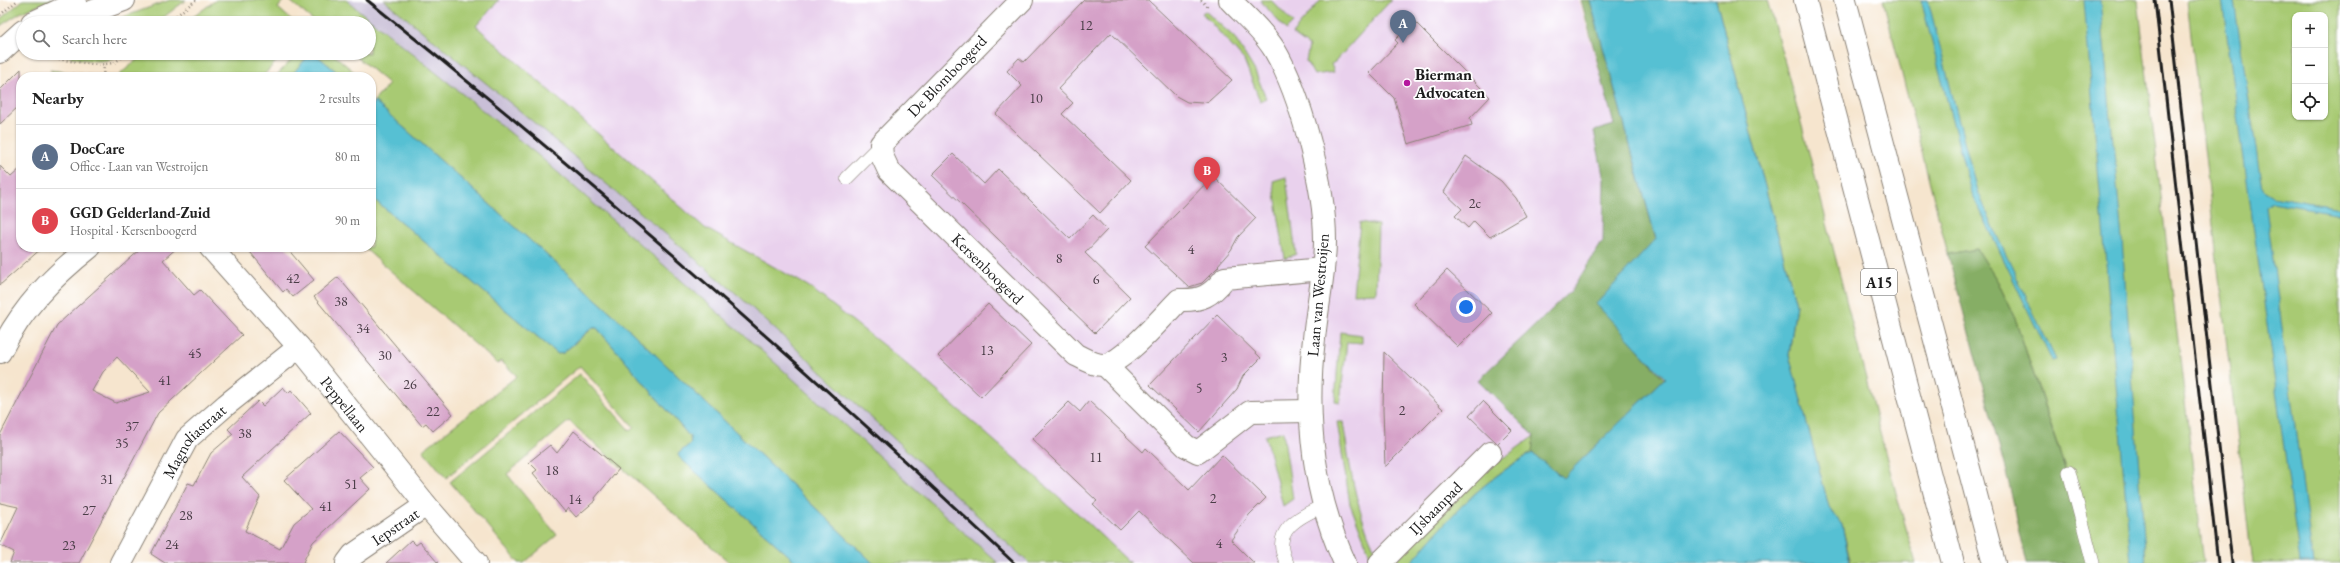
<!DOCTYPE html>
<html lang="en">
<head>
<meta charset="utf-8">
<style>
  body { margin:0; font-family:"EB Garamond",serif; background:#f2f2f2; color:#222 }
  .controls { position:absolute; right:12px; top:12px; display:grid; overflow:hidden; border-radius:8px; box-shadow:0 1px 3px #0004 }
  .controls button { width:36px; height:36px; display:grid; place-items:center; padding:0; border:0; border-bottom:1px solid #e0e0e0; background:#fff; color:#222; font:20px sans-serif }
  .you { position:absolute; left:1466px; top:307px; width:14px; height:14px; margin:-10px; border:3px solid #fff; border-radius:50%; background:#1a73e8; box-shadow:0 0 0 6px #1a73e833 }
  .badge { display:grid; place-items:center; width:26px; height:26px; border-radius:50%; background:#d93025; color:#fff; font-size:13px; font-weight:700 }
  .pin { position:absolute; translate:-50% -33px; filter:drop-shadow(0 1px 2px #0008) }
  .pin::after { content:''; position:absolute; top:21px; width:14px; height:12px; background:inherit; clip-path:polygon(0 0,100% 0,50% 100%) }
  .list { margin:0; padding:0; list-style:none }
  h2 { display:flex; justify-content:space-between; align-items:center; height:52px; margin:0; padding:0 16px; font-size:17px }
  h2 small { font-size:13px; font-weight:400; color:#767676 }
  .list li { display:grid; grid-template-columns:26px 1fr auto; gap:12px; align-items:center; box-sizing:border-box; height:64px; padding:0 16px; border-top:1px solid #e0e0e0 }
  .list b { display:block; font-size:15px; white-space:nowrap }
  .list p { margin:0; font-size:13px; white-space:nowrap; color:#767676 }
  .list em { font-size:13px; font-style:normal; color:#767676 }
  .icon { flex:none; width:22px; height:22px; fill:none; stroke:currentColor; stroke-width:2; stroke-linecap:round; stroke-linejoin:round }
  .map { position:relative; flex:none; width:2340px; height:563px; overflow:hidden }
  .search { position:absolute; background:#fff; box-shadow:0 1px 3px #0004; left:16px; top:16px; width:360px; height:44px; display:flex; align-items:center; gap:10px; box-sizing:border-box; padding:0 14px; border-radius:22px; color:#767676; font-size:15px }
  .panel { position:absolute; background:#fff; box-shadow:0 1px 3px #0004; left:16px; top:72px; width:360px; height:180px; border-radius:16px }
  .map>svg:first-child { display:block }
  .built { fill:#e9d1ed }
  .industrial { fill:#c9bfd7 }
  .green { fill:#a8ca73; stroke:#627348; fill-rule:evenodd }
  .forest { fill:#86ae65; stroke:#516540 }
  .water { fill:#57c0d3; stroke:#3a6e78 }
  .building { fill:#d5a1c8; fill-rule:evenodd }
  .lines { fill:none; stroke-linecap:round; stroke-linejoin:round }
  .lane-casing { stroke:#898075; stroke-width:14 }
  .street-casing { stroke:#898075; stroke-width:24 }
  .secondary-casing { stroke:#898075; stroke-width:24 }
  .highway-casing { stroke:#898075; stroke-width:24 }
  .path { stroke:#898075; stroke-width:2.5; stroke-dasharray:1 3; stroke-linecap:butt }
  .lane { stroke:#fff; stroke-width:13 }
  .street { stroke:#fff; stroke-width:22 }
  .secondary { stroke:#fff; stroke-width:22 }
  .highway { stroke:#fff; stroke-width:22 }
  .rail { stroke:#1c1c1c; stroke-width:3 }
  .poi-dot { fill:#b5179e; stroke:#fff; stroke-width:1.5 }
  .labels { text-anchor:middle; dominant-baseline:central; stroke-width:3.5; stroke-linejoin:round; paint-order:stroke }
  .number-label { font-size:14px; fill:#4a3d47 }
  .shield { fill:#fff; stroke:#606060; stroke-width:1 }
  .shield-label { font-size:15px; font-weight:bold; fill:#1c1c1c }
  .poi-label { font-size:16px; font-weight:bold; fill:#1c1c1c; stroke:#fff; text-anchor:start }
  .street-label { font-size:16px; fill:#1c1c1c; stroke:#fff }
</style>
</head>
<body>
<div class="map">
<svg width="2340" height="563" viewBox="0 0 2340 563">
  <rect width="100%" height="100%" fill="#fff"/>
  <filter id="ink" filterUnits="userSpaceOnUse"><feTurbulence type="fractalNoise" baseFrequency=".025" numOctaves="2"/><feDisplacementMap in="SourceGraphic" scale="8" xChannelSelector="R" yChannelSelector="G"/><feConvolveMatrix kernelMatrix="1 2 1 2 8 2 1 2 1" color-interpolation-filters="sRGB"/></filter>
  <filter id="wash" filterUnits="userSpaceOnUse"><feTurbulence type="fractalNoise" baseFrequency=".012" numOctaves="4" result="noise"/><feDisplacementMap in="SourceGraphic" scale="16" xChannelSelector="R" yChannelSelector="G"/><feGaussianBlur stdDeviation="0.9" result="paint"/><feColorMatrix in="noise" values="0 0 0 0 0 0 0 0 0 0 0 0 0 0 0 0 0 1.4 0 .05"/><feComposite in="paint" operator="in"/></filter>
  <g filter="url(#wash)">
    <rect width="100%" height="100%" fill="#f6e5ce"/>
    <polygon class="built" points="499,0 1579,0 1614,125 1594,131 1604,180 1603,241 1571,291 1478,380 1534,436 1393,563 1130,563 1075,511 808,286 705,228 475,25"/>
    <polygon class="industrial" points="346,0 384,0 525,115 739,296 1029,563 998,563 754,344 539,156"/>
    <g class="green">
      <polygon points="23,0 52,0 20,13 0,26 0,19"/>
      <polygon points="170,0 186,0 156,23 107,23"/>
      <polygon points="216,0 284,0 278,8 295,23 185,23"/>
      <polygon points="289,0 346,0 539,156 754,344 998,563 873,563 616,317 374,101 389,84 352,53 369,53 369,23 316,23"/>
      <polygon points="384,0 499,0 476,26 705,228 808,286 897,356 1075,511 1130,563 1029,563 739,296 525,115"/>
      <polygon points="1260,0 1271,0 1293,23 1286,30"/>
      <polygon points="1321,0 1391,0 1335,62 1331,64 1334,72 1314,75 1306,61 1309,46 1292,34"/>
      <path d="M1716,0h51c55,186 94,377 149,563h-65l-9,-38 -13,-17 -40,-152 7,-52z"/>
      <polygon points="1883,0 2138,0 2204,563 2097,563 2016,321 1998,282 1977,249 1948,254"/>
      <path d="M2187,0h153v563h-88zM2295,15h30v102h-30z"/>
      <polygon points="1205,11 1234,37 1255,71 1266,98 1260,101 1244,60 1202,13"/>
      <path d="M56,53h63l1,1c-18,14 -44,3 -64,-1z"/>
      <polygon points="145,53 282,53 283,54 262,77 121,77 119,75"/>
      <polygon points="298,53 332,53 360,77 343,77 315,54 309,55 290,77 275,77"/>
      <polygon points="50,70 95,76 95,77 56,77"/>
      <polygon points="1286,177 1296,254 1285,259 1273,181"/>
      <polygon points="371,197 558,354 563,353 593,328 597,328 690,437 691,443 678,454 679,457 797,563 730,563 569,421 507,474 557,535 524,563 519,563 450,482 580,374 630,431 634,427 580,366 446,478 423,450 517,376 501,361 498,364 363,247 371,247"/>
      <polygon points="1360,222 1378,225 1376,293 1353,294"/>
      <polygon points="1340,332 1362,335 1362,343 1347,342 1340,402 1335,401"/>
      <path d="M1337,422h6c7,45 12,84 31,126l14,-4 -16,16 -22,-56z"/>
      <polygon points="1283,431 1293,499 1283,506 1265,436"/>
      <path d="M1534,436l-2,17c-53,29 -83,65 -121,110h-18l90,-90z"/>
    </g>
    <g class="forest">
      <polygon points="1581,0 1590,0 1656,240 1598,303 1664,379 1563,478 1532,453 1534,436 1478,380 1571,291 1603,241 1604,180 1594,131 1614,125"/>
      <polygon points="1977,249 1998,282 2016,321 2065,469 2089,563 2027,563 2009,484 1948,254"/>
    </g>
    <g class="water">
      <path d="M1590,0h126l80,304 -7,51 40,152 13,18 8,38h-439c37,-45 69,-81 121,-110l31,25 102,-100 -69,-74 60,-65z"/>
      <polygon points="1921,0 1928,0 1976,187 1997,236 2056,360 2052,361 1970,189"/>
      <polygon points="2084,0 2100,0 2122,240 2146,563 2131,563"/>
      <polygon points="2222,0 2234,0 2262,189 2273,196 2340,208 2340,214 2272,202 2266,207 2313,563 2300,563"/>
      <polygon points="315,54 343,77 290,77 309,55"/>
      <polygon points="374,101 616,317 873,563 797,563 679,457 678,454 691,443 690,437 597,328 592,328 563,353 558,354 371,197 371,106"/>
    </g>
    <g id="blocks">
      <g class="building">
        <polygon points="1084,0 1148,0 1232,80 1209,101 1202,103 1187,102 1176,96 1111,33 1058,89 1073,103 1062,114 1131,180 1100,213 996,114 1022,86 1007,71 1019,58 1024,62"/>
        <polygon points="1414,21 1490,97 1470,118 1472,125 1408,144 1394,98 1369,73 1398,43 1395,40"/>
        <polygon points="21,69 21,104 0,124 0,90"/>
        <polygon points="953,154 984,184 998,169 1070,239 1093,215 1107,230 1085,253 1130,297 1095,333 932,175"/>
        <polygon points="1466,156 1501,181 1516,198 1526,216 1490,237 1474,221 1468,228 1455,216 1462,209 1444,192"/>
        <polygon points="0,166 11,177 21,168 21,247 43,247 0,285"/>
        <polygon points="1213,176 1256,218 1238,237 1231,250 1218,265 1219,266 1202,283 1189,287 1145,246"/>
        <path d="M143,247h35l-15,13 31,35 6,-5 42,45 -84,78 -79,150h-69l4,-11 -14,-7 18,-38 -18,-4v-68l57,-110zM117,357l33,35 -34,11 -24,-12 11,-19z"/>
        <polygon points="246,247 286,247 314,280 293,297 286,289 283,292"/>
        <polygon points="1447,270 1492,313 1458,347 1414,304"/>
        <polygon points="338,277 453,414 433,431 426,423 422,426 314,297"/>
        <polygon points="988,304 1031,345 981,397 938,356"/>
        <polygon points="1217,315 1261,358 1243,376 1237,389 1199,432 1150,385"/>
        <polygon points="1384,352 1443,409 1385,467 1383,410"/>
        <polygon points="283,387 288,393 291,390 311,413 242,477 260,497 245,531 280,549 294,523 311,509 284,480 339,431 373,467 360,478 370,489 313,542 303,562 306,563 165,563 151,554 188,483 194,485 211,453 233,434 228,429 258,401 263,406"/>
        <polygon points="1089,401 1143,452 1146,448 1189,490 1222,455 1266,498 1249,515 1231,540 1254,563 1194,563 1139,511 1120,530 1093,504 1097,501 1032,439 1069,402 1080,412"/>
        <polygon points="1483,401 1512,430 1498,444 1469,416"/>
        <polygon points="574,431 619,469 595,498 596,500 576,517 568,508 565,512 533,473 537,470 529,462 550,445 557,453"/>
        <polygon points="411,540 416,545 420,542 438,563 386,563"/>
      </g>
    </g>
  </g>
  <g filter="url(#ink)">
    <use href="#blocks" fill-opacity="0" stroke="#898075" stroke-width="1"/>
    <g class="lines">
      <defs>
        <g id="lane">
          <polyline points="847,178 881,144"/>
          <polyline points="2069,472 2093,563"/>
          <path d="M1287,563c-18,-32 13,-47 36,-57"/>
        </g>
        <g id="street">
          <path id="s1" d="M1022,0l-141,144 1,12 7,15 187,184c9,4 20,11 29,10 19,-3 59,-50 74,-65 22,1 32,-4 46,-22l98,-9"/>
          <path id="s2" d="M210,247l89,100 127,158 50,58"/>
          <path d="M0,352c23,-45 51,-74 90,-105"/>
          <polyline points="1105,365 1186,446 1198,452 1250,412 1310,411"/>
          <path id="s3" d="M121,563l66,-124 39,-34 73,-58"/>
          <path id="s4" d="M347,563l6,-8 73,-50"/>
          <path id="s5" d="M1380,563l110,-110"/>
        </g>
        <g id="secondary">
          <path d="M1230,0c14,15 33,31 44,49 27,45 51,139 51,191 0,33 -8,66 -11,99 -9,76 -1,154 31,224"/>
          <polyline points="32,23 75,3"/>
          <polyline points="61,23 124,0"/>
          <polyline points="0,52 23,31"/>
        </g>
        <g id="highway">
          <polyline points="1805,0 1953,563"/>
          <polyline points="1845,0 1994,563"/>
        </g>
      </defs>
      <use href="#lane" class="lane-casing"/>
      <use href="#street" class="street-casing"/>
      <use href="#secondary" class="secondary-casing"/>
      <use href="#highway" class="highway-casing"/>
      <g class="path">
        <polyline points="1201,0 1209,8"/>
        <polyline points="0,15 18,0"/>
        <polyline points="167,23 196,0"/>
        <polyline points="31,55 97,65 114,63 128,53"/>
        <polyline points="103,77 104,65"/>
      </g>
      <use href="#lane" class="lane"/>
      <use href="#street" class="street"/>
      <use href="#secondary" class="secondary"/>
      <use href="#highway" class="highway"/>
      <g class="rail">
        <path d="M367,0c224,179 439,367 647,563"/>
        <polyline points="2155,0 2218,563"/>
        <polyline points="2169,0 2232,563"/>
      </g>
    </g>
  </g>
  <circle class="poi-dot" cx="1407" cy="83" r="4"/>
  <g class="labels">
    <g class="number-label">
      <text x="1086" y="25">12</text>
      <text x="1036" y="98">10</text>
      <text x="1475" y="203">2c</text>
      <text x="1191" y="249">4</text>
      <text x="1059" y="258">8</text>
      <text x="293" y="278">42</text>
      <text x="1096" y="279">6</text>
      <text x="341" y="301">38</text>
      <text x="363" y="328">34</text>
      <text x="987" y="350">13</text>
      <text x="195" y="353">45</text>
      <text x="385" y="355">30</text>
      <text x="1224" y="357">3</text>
      <text x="165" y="380">41</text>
      <text x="410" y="384">26</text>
      <text x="1199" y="388">5</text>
      <text x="1402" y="410">2</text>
      <text x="433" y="411">22</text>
      <text x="132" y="426">37</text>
      <text x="245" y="433">38</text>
      <text x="122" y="443">35</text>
      <text x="1096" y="457">11</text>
      <text x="552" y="470">18</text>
      <text x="107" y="479">31</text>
      <text x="351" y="484">51</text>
      <text x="1213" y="498">2</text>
      <text x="575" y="499">14</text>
      <text x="326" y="506">41</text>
      <text x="89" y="510">27</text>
      <text x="186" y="515">28</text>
      <text x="1219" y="543">4</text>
      <text x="172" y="544">24</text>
      <text x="69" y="545">23</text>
    </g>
    <rect class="shield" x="1861" y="269" width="36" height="26" rx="3"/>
    <g class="shield-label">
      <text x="1879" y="282">A15</text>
    </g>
    <g class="poi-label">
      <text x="1415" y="74">Bierman<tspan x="1415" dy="18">Advocaten</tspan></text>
    </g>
    <g class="street-label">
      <text transform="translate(947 76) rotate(-46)">De Blomboogerd</text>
      <text stroke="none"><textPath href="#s1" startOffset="369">Kersenboogerd</textPath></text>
      <text transform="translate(1318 295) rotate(-85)">Laan van Westroijen</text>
      <text stroke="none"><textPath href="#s2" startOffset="207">Peppellaan</textPath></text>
      <text stroke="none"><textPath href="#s3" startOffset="143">Magnoliastraat</textPath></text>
      <text stroke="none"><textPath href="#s5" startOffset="78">IJsbaanpad</textPath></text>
      <text stroke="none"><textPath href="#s4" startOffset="61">Iepstraat</textPath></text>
    </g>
  </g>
</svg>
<div class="controls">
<button>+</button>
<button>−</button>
<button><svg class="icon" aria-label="locate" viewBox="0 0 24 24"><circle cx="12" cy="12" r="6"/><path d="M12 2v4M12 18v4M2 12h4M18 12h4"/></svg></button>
</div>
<div class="you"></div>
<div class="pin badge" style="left:1403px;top:43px;background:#5c6f8a">A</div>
<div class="pin badge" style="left:1207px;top:190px;background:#e0444e">B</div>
<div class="search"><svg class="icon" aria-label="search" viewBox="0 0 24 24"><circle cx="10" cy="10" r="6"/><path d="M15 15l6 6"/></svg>Search here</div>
<section class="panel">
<h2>Nearby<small>2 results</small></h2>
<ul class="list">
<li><span class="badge" style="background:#5c6f8a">A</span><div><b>DocCare</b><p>Office · Laan van Westroijen</p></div><em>80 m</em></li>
<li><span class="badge" style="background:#e0444e">B</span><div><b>GGD Gelderland-Zuid</b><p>Hospital · Kersenboogerd</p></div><em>90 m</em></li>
</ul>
</section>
</div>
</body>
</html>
